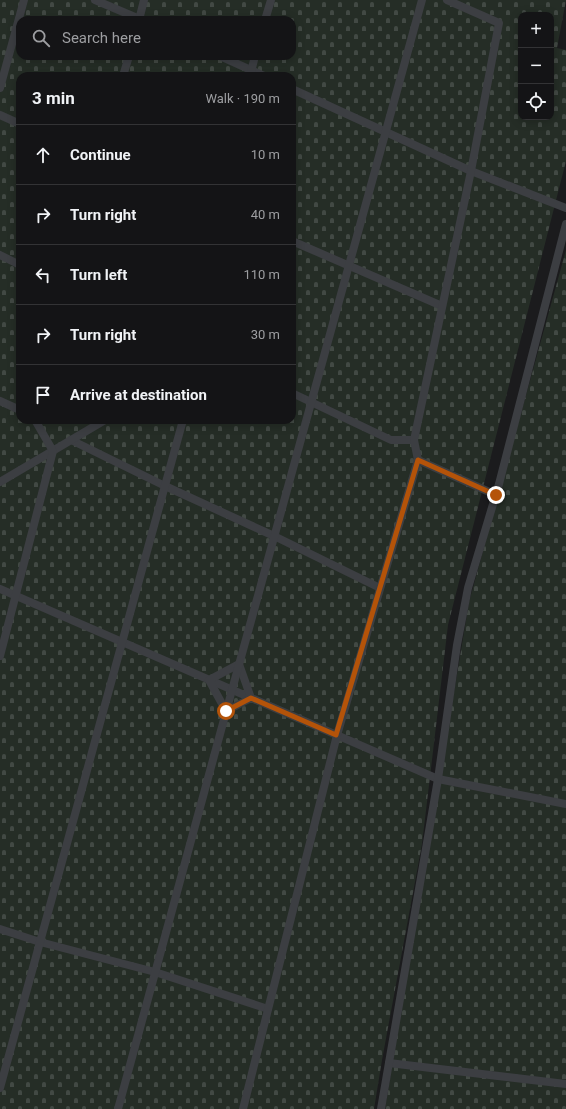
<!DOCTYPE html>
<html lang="en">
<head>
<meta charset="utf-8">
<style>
  body { margin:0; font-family:Roboto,sans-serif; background:#212123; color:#f1f3f6 }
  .controls { position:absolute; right:12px; top:12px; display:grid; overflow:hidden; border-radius:8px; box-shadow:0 2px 10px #0003 }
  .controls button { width:36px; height:36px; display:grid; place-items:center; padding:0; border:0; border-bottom:1px solid #333335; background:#141416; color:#f1f3f6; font:20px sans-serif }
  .stop { position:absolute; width:12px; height:12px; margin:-9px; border:3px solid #b45309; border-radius:50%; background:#fff }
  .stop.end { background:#b45309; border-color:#fff; box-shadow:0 1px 4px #0008 }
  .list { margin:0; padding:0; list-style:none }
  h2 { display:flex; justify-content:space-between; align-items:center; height:52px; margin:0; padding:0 16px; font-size:17px }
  h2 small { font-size:13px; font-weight:400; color:#9d9ea1 }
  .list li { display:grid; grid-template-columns:26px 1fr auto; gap:12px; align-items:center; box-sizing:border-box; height:60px; padding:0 16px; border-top:1px solid #333335 }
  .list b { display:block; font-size:15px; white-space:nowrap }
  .list em { font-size:13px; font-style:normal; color:#9d9ea1 }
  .icon { flex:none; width:22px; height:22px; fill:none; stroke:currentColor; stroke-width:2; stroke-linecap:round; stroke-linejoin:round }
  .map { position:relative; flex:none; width:566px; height:1109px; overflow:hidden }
  .search { position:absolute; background:#141416; box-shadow:0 2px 10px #0003; left:16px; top:16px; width:280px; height:44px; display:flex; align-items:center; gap:10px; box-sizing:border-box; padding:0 14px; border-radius:12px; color:#9d9ea1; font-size:15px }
  .panel { position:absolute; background:#141416; box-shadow:0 2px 10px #0003; left:16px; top:72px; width:280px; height:352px; border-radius:12px }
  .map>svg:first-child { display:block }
  .cemetery { fill:url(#cemetery-stones); fill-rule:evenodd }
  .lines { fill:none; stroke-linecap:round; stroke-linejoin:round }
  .lane { stroke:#3c3e42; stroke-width:8 }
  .route { stroke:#b45309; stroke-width:5 }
</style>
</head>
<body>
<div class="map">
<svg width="566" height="1109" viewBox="0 0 566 1109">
  <defs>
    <pattern id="cemetery-stones" width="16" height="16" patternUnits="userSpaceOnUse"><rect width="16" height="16" fill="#252d26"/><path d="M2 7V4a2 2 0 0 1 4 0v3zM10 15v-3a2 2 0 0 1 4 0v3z" fill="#424944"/></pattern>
  </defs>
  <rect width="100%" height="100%" fill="#1b1b1d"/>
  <g class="cemetery">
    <path d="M0,0h566l-9,48 9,2v111l-118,464 -26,219 -40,216 -8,49h-374zM521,15h30v102h-30zM20,20h272v36h-272zM20,76h272v344h-272z"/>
    <polygon points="566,250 566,1109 385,1109 469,602"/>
  </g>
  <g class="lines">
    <g class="lane">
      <polyline points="95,0 142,20"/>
      <polyline points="139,20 144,0"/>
      <polyline points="265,20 271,0"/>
      <polyline points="220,56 264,76"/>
      <polyline points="123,76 129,56"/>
      <polyline points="250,76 255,56"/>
      <polyline points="0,88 24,0"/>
      <polyline points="292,89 471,171 566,208"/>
      <polyline points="0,115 20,124"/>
      <polyline points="292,241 442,306"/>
      <polyline points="0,255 20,265"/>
      <polyline points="292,393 391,440 414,440"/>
      <polyline points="0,401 20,410"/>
      <polyline points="71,440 165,486 274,536 380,588"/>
      <polyline points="418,460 496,495"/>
      <polyline points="0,482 105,420"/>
      <polyline points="0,589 438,779 566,804"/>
      <polyline points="0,656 53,451 35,420"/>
      <polygon points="239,664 251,698 226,711 209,680"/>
      <polyline points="0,929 40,942 155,972 268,1009"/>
      <polyline points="389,1063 566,1084"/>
      <polyline points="0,1088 183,420"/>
      <polyline points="118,1109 232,690 422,0"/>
      <polyline points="243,1109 337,735 418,460 414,440 471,171 499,23 447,0"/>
      <polyline points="381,1109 438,779 457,645 468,588 499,484 566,224"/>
    </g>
  </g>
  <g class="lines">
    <polyline class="route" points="226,711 251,698 336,735 418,460 496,495"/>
  </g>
</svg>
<div class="controls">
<button>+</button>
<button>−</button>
<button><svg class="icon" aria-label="locate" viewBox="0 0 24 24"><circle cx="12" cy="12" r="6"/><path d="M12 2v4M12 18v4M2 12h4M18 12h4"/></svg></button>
</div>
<div class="stop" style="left:226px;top:711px"></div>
<div class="stop end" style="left:496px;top:495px"></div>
<div class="search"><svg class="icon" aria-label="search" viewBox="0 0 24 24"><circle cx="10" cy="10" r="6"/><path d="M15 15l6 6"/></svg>Search here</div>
<section class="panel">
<h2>3 min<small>Walk · 190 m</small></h2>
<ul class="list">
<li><svg class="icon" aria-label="ahead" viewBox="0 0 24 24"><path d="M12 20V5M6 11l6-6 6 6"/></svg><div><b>Continue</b></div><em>10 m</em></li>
<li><svg class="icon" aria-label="right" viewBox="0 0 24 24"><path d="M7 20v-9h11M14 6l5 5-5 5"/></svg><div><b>Turn right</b></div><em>40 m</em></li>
<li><svg class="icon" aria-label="left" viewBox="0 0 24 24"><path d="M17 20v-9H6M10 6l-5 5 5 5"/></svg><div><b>Turn left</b></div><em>110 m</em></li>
<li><svg class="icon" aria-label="right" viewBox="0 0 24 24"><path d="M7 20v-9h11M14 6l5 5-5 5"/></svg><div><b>Turn right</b></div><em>30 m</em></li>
<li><svg class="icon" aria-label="arrive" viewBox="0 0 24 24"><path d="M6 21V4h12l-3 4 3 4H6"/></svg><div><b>Arrive at destination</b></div></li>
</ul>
</section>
</div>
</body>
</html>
